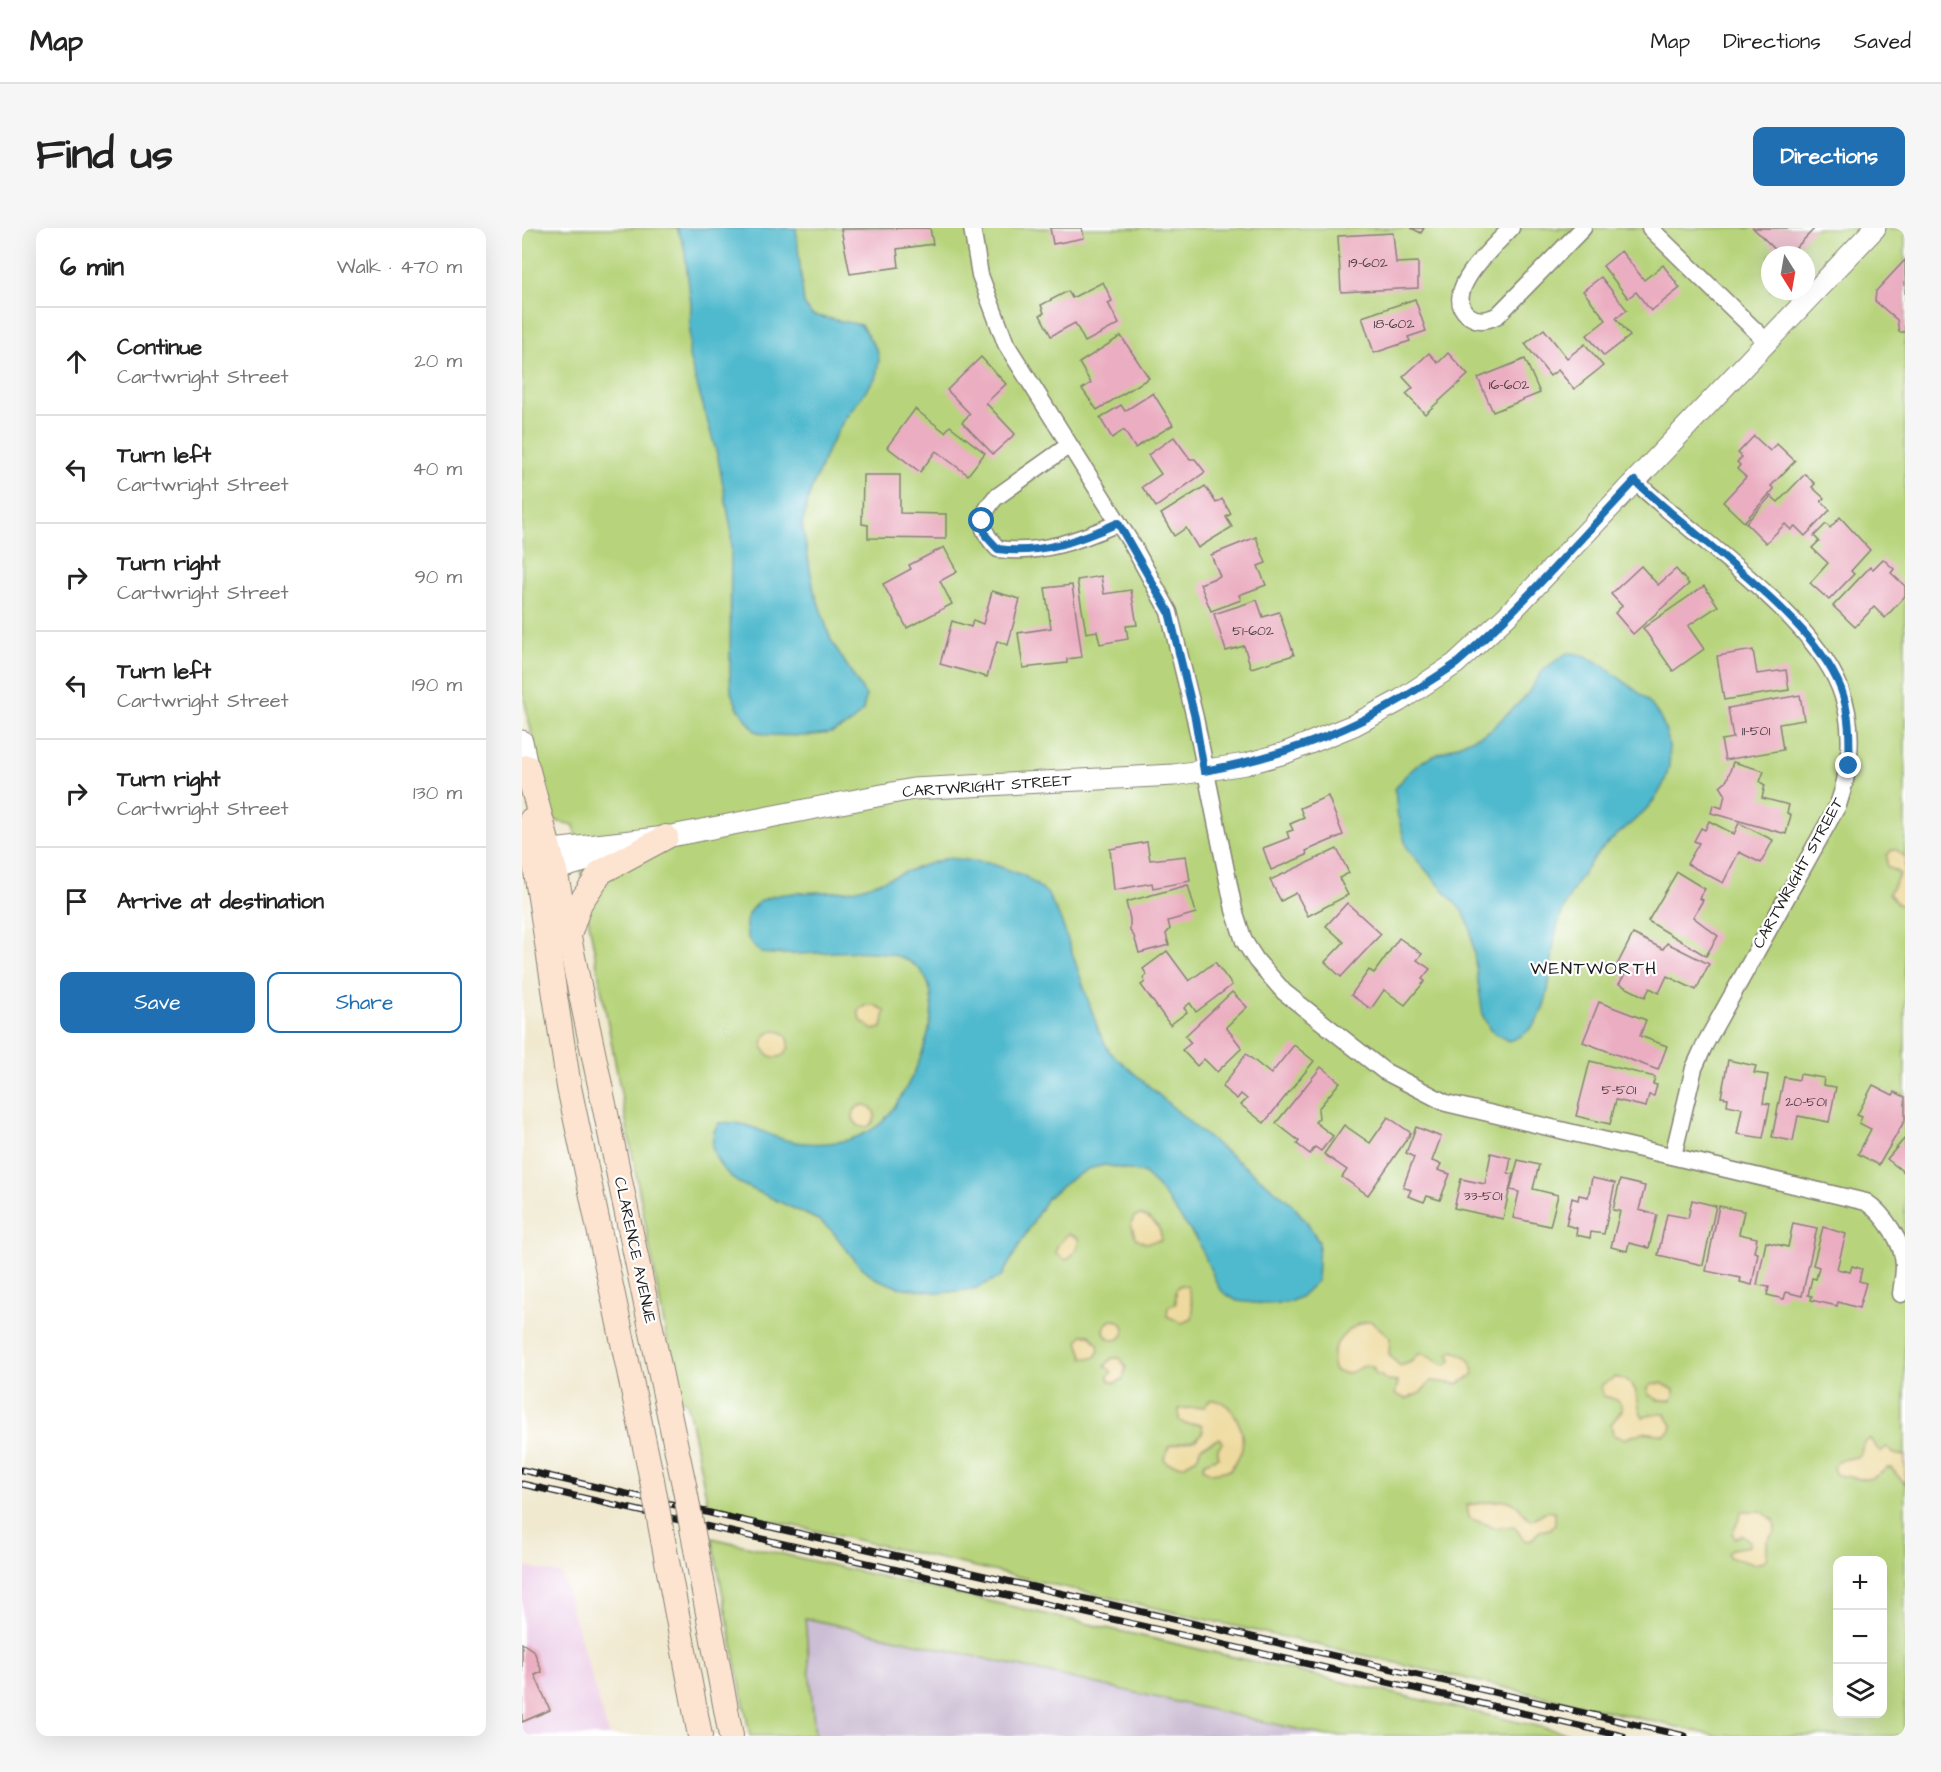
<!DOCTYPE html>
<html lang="en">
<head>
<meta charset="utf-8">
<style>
  body { margin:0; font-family:"Architects Daughter",sans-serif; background:#f6f6f6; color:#222 }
  .controls { position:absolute; right:18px; bottom:18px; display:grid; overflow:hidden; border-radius:12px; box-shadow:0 6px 24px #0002 }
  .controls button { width:54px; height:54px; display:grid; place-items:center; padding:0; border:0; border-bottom:2px solid #e0e0e0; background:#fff; color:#222; font:30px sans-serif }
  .compass { position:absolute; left:1239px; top:18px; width:54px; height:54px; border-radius:50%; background:#fff; box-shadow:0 6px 24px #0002; rotate:169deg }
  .stop { position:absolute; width:18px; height:18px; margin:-14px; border:4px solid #1f6fb2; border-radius:50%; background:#fff }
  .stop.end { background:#1f6fb2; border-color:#fff; box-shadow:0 2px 6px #0008 }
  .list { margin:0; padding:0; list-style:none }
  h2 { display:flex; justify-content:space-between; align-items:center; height:78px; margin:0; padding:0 24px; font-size:26px }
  h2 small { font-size:20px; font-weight:400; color:#767676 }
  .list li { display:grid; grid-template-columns:39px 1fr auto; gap:18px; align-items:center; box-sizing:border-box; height:108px; padding:0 24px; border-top:2px solid #e0e0e0 }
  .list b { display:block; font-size:22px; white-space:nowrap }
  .list p { margin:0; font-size:20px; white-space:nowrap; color:#767676 }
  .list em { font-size:20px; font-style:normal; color:#767676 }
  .actions { display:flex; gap:12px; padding:18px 24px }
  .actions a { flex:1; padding:14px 0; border:2px solid #1f6fb2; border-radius:12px; text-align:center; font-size:21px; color:#1f6fb2 }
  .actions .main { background:#1f6fb2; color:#fff }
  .icon { flex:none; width:33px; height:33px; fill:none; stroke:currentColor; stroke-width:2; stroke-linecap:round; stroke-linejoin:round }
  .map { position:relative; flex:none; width:1383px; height:1508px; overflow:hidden; border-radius:12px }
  header { display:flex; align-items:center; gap:36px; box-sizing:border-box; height:84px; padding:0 30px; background:#fff; border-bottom:2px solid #e0e0e0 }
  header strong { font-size:28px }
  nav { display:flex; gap:33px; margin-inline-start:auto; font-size:21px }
  .intro { display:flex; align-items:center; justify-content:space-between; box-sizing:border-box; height:144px; padding:0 36px }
  h1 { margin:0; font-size:42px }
  .button { padding:15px 27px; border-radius:12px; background:#1f6fb2; color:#fff; font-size:21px; font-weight:700 }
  main { display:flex; gap:36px; padding:0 36px }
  aside { flex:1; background:#fff; border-radius:12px; box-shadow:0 6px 24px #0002 }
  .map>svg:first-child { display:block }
  .built { fill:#edd0e9 }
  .industrial { fill:#ccbed4 }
  .green { fill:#b7d47b; stroke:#6a784c; stroke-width:1.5; fill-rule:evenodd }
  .sand { fill:#eeda9e; stroke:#857b5d; stroke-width:1.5 }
  .water { fill:#50b9ce; stroke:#366a75; stroke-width:1.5 }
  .building { fill:#ebadc1 }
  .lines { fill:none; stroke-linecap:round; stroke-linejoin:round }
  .minor-casing { stroke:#868276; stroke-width:19 }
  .tertiary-casing { stroke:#868276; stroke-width:23 }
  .secondary-casing { stroke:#868276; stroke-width:26 }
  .minor { stroke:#fff; stroke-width:16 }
  .tertiary { stroke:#fff; stroke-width:21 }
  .secondary { stroke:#fde4d1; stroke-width:24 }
  .rail-casing { stroke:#1c1c1c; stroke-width:7 }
  .rail { stroke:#fff; stroke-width:4.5; stroke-dasharray:14; stroke-linecap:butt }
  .secondary-bridge-casing { stroke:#868276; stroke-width:26; stroke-linecap:butt }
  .secondary-bridge { stroke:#fde4d1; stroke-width:24 }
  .route { stroke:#1f6fb2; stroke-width:8 }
  .labels { text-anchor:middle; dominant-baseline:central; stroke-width:4.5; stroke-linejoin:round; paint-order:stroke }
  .number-label { font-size:14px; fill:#504045 }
  .street-label { font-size:16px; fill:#1c1c1c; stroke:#fff }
  .neighbourhood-label { font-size:18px; letter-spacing:1.5px; fill:#1c1c1c; stroke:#fff }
</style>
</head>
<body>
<header>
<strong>Map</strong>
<nav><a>Map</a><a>Directions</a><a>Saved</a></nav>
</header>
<div class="intro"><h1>Find us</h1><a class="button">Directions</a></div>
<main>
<aside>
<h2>6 min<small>Walk · 470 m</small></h2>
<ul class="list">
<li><svg class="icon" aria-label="ahead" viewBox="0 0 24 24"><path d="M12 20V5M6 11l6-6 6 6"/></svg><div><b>Continue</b><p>Cartwright Street</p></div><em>20 m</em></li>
<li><svg class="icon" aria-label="left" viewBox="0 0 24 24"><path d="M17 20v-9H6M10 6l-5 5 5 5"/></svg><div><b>Turn left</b><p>Cartwright Street</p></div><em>40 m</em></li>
<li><svg class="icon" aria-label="right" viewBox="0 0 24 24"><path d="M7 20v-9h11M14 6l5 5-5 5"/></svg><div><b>Turn right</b><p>Cartwright Street</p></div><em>90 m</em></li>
<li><svg class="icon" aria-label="left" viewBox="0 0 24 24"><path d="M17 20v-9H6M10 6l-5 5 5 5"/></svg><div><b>Turn left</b><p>Cartwright Street</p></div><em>190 m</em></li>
<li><svg class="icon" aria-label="right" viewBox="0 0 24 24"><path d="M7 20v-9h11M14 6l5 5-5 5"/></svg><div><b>Turn right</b><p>Cartwright Street</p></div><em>130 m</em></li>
<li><svg class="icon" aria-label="arrive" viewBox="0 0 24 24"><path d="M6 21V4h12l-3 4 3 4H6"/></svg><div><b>Arrive at destination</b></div></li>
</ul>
<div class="actions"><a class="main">Save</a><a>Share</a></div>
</aside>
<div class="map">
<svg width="1383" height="1508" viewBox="0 0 1383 1508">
  <rect width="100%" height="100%" fill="#fff"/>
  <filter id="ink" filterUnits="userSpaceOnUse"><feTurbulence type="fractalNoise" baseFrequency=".0167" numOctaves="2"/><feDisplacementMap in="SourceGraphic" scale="12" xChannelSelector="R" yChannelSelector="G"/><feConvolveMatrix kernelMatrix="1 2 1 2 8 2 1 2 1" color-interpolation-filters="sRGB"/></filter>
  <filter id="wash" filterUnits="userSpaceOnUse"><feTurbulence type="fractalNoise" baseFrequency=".008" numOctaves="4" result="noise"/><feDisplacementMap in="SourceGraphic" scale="24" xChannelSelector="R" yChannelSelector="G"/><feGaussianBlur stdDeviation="1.35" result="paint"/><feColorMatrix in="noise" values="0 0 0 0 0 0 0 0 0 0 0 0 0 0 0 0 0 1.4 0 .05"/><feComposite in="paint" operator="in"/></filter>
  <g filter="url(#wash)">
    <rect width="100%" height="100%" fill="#f0e9d0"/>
    <polygon class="built" points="0,1338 39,1346 87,1508 0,1508"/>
    <polygon class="industrial" points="282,1390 805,1508 293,1508"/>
    <g class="green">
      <path d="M0,0h1383v1508h-188l-1009,-230 -21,-104 -9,-3 -90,-482 -14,-92 -18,-4 -8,-13 -26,-119zM1248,27h36v36h-36zM1316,1332h44v154h-44z"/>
      <polygon points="190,1310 1058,1508 805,1508 283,1390 293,1508 228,1508"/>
    </g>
    <g class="sand">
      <polygon points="1370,622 1375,622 1383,629 1383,678 1375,676 1367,665 1378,646 1365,638 1365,627"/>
      <polygon points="344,777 353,777 363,783 360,800 351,802 338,792 336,782"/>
      <circle cx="254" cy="816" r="13"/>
      <circle cx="342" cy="888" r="11"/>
      <path d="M617,987c11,1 24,13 22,25l-16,3 -9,-5 -5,-14 3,-7z"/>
      <path d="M546,1006l10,4c2,7 -5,19 -12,22l-10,-7 1,-7z"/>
      <path d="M659,1057l6,1c3,7 8,25 5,33l-10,4 -15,-7 1,-10 8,-2v-15z"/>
      <circle cx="592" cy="1102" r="10"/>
      <path d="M849,1093l19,16 -1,18 11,11 11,-4 7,-8c12,-1 16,9 28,11l5,-4 -1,-8 3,-2c13,3 20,10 20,24l-15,9 -27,-3 -11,12 -14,6 -11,-5 3,-12 -11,-1 -7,-6h-4l-3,-8 -7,-2c-13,6 -17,11 -31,6 -10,-24 14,-48 36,-50z"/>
      <polygon points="560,1107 568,1107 576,1116 577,1123 572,1130 562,1130 556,1114"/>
      <polygon points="590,1130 598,1130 604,1139 601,1151 594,1155 587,1153 586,1148 590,1144 583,1138"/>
      <path d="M1094,1149c28,7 17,22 27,41l8,-4h14l7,11 -1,5 -7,5 -21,-3 -19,7 -11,-4 -2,-11 11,-14c-1,-12 -9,-11 -19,-14l-2,-11z"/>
      <polygon points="1140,1155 1152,1162 1152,1168 1149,1172 1136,1172 1126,1166 1126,1160 1131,1156"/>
      <path d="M688,1172c23,-1 35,29 32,49 -2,7 -8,15 -12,21l-18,3 -9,-5 2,-6 13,-5v-9l5,-6 -3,-4 -19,9 -4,11 -14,8 -16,-3 -3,-4 5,-13 28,-7 6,-8 -2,-7h-16l-6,-4v-11l25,-2z"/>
      <path d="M1348,1211l10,13 7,-5 7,7 11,2v28l-14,-16h-4c-23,19 -25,9 -51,7l-3,-7 4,-7 23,-5 4,-14z"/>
      <path d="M983,1272c14,2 16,13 26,20 10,-3 13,-13 24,-7v11l-5,5 -10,2 -10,10 -6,-1 -10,-14 -18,2 -27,-10 -2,-13z"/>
      <polygon points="1220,1283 1239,1283 1252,1292 1253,1303 1245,1313 1245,1329 1242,1334 1231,1336 1207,1329 1206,1325 1210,1321 1227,1318 1228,1313 1220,1307 1213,1310 1210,1306"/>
    </g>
    <g class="water">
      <polygon points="155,0 274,0 282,76 290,87 339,97 355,122 357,132 354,149 322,192 307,219 287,268 280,297 292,362 309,412 344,468 341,483 328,496 309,505 284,508 246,507 233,503 216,480 209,464 208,445 209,301 196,230 167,129 169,76 162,18"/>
      <path d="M1045,425c24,-1 47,22 67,36 36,26 48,73 20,111 -15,20 -39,34 -56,53 -15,18 -28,40 -37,62 -17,40 1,112 -53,126l-18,-11 -7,-14 -13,-89 -7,-15 -56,-63 -10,-36 -2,-24 11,-14 15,-13 68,-31 37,-35 17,-26z"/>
      <path d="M427,630l40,5 34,12 24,18 14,27 38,112 10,19 92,81 89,70 17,20 12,20 -2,39 -17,16 -13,6 -23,1 -27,-3 -12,-7 -6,-6 -22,-48 -40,-54 -14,-13 -38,-8 -17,4 -14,8 -27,21 -46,79 -27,12 -33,4 -44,-6 -22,-9 -17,-14 -26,-33 -14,-11 -81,-38 -15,-14 -7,-12 -3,-10 2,-15 5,-8c22,-3 37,6 57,14 21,8 50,8 72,3 12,-4 28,-11 36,-20 28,-31 76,-129 26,-158 -34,-21 -107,-3 -149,-9 -11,-9 -16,-16 -15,-31 6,-40 76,-26 106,-32 32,-7 64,-25 97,-32z"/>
    </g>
    <g id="blocks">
      <g class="building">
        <polygon points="408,0 411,16 375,21 377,39 328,46 319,1"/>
        <polygon points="528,0 560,0 562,10 531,16"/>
        <polygon points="889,0 902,0 899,5"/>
        <polygon points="1231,0 1293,0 1267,27 1259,27"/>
        <polygon points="871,5 874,35 896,34 896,60 819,64 816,8"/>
        <polygon points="1099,23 1122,52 1141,37 1158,60 1129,83 1114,64 1106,70 1081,38"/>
        <polygon points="1383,32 1383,104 1377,104 1375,92 1353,73 1354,63"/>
        <polygon points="1079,49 1105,82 1094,90 1108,108 1082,128 1065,107 1084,92 1061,63"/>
        <polygon points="581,54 590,73 586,75 597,96 563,114 553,95 529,108 518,87 522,85 519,77 546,63 550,70"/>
        <polygon points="893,71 904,103 886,109 888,113 852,125 840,89"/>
        <polygon points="1022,101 1045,130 1063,116 1081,138 1052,161 1036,142 1028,148 1003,116"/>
        <polygon points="599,108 627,150 575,182 560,161 569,155 557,135"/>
        <polygon points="907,125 916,135 926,125 946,147 903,186 884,166 891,160 881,149"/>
        <polygon points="459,129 484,156 464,175 493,206 471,226 440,194 448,186 425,162"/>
        <polygon points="1003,131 1018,165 971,184 956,150"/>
        <polygon points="631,165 651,197 613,220 602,202 590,210 578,190 599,177 603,183"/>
        <polygon points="393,181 423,204 428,198 463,225 446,247 414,223 398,244 365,219"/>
        <polygon points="1232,208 1248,223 1255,216 1273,233 1249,258 1252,261 1222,294 1201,274 1224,249 1215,241 1218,237 1215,234 1220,229 1216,225"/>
        <polygon points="652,209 668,231 673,231 683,244 634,279 620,259 639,246 626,227"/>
        <polygon points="1283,246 1293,256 1290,259 1302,270 1299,273 1308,282 1283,308 1273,298 1269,302 1263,296 1244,315 1224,295 1249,268 1256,274"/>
        <polygon points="341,247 378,247 378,285 424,286 424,311 346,310 346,297 340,296"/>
        <polygon points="683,258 694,275 700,271 709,286 704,289 710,299 676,320 664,300 652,308 639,286"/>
        <polygon points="1318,289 1348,322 1329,343 1332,346 1307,372 1288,355 1306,335 1290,320 1297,313 1292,308 1304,296 1308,300"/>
        <polygon points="734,309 744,335 736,338 744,357 717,367 719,372 689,383 678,356 698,348 689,327"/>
        <polygon points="422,319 435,344 418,353 430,376 385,400 361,356 389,341 387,337"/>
        <polygon points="1361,331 1372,341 1369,345 1383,358 1383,368 1363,390 1352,379 1333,399 1311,378 1348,339 1351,341"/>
        <polygon points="1119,338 1136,357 1154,341 1167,356 1111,406 1093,385 1100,378 1089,366"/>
        <polygon points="579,348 582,366 609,362 615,397 604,398 606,411 578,416 575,403 564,405 555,352"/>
        <polygon points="550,357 560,429 545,431 545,435 501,440 496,405 529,400 523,360"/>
        <polygon points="1182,358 1196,378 1166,398 1182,421 1151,443 1121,400"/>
        <polygon points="470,363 498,371 486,417 475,413 465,449 418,436 430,393 449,399 451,392 461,396"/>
        <polygon points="735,372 741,389 757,384 772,427 729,440 722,418 704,423 692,386"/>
        <polygon points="1231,422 1235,446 1264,442 1267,462 1202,472 1195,428"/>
        <polygon points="1278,467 1282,492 1257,496 1261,522 1203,532 1199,512 1211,510 1206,480"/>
        <polygon points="1211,534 1242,543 1238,554 1243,557 1240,570 1267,577 1265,585 1269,587 1264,606 1189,585 1191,577 1200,580 1203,566 1198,558 1205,552"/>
        <polygon points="806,568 821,607 784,623 785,627 749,642 741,620 767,610 765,604 771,602 768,596 782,590 778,580"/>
        <polygon points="1187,593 1212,606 1217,595 1251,612 1239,635 1217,624 1201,655 1165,636 1177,615 1172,613 1179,600 1183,602"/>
        <polygon points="625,614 628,632 664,628 668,653 631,660 630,655 592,662 588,621"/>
        <polygon points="815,621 827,645 817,650 826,667 786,688 774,665 759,673 748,652"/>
        <polygon points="1155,644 1183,661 1177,670 1181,672 1171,689 1196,708 1184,728 1126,693"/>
        <polygon points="666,657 674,685 646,693 648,701 644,706 647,717 617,725 612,708 608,703 608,691 604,674"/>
        <polygon points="825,675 859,706 819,749 803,734 822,714 804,698"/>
        <polygon points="1111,706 1141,721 1145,715 1187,736 1174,762 1145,748 1137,765 1128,760 1123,769 1097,756 1103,746 1093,741"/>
        <polygon points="877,710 900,726 895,732 908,741 900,751 903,753 883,777 862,762 849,781 829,767 847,742 852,745"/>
        <polygon points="645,723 667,753 693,734 710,757 674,784 668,775 662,780 665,784 648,797 619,757 623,754 621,750 625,747 621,741"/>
        <polygon points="710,764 725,779 704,799 720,820 695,844 682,831 675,838 660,822 669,815 663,808"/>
        <polygon points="1077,774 1124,792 1118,808 1145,818 1136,842 1061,814"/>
        <polygon points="772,817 792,833 742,895 719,877 725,871 719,866 715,871 700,859 724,826 749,846"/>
        <polygon points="1206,832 1234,838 1232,845 1246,847 1241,875 1248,876 1241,910 1215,906 1220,880 1205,877 1206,870 1199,869"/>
        <polygon points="1068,833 1133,849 1131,856 1135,857 1132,868 1127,867 1124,879 1094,872 1088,896 1054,888"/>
        <polygon points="799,839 818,854 796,881 797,890 793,894 811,908 799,923 793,919 788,926 775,916 777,913 754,895"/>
        <polygon points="1278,846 1302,850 1301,857 1314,859 1307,894 1276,888 1271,913 1250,909 1262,849 1277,852"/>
        <polygon points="1351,857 1371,867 1373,864 1383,869 1383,892 1357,937 1336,926 1349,901 1337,895 1340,889 1335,887"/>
        <polygon points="866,889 889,905 846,967 820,949 825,942 802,926 822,897 848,915"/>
        <polygon points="894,899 919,909 910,933 919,936 916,942 928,946 918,972 905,968 902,974 886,968 889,962 881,959 892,929 884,925"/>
        <polygon points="1383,910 1383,945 1365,931"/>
        <polygon points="969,925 989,930 986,945 991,946 981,991 932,980 939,951 963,956"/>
        <polygon points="996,932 1017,937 1011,961 1036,967 1028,998 991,990 997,964 988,962"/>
        <polygon points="1070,950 1093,955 1082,1006 1069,1004 1068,1010 1054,1007 1055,1000 1044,997 1050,970 1056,972 1057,967 1066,969"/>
        <polygon points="1098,952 1123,958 1117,982 1135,987 1127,1020 1107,1015 1105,1023 1089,1019 1098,983 1091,982"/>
        <polygon points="1170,972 1194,978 1181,1037 1136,1027 1145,986 1166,990"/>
        <polygon points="1197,978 1222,983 1217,1006 1235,1010 1232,1024 1236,1025 1230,1057 1218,1054 1219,1050 1184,1043"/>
        <polygon points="1271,995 1295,1000 1280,1068 1264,1064 1262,1071 1245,1067 1247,1059 1235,1057 1244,1014 1266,1019"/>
        <polygon points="1301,999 1324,1006 1315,1041 1328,1044 1330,1038 1340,1041 1337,1053 1344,1055 1337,1080 1316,1074 1315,1078 1289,1072 1290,1068 1286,1067 1290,1050 1294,1051 1297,1039 1291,1037"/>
        <polygon points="0,1415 12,1423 20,1444 13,1447 28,1482 0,1494"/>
      </g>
    </g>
  </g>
  <g filter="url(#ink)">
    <use href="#blocks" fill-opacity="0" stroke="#868276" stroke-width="1.5"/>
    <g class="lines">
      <defs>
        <g id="minor">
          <path d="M450,0l8,47 26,69 127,202 36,66 26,106 39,192 10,31 12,19 28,32 100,79 62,32 420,99c18,12 38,41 38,64 0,9 -2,19 -3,28"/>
          <path d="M989,0c-15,17 -71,64 -43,87 10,8 21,5 30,0l85,-87"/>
          <polyline points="1128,0 1245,114"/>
          <path d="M546,218l-73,52c-18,21 -15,32 3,51 42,6 82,-9 120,-26"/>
          <path d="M1113,253c60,57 175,132 205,207 15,37 11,80 -2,117l-133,239 -11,24 -21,88"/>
        </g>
        <g id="tertiary">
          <polyline points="0,513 5,539"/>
          <polyline points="13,624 144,609 391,561 652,547 724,536 763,525 832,497 877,473 933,436 985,388 1353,0"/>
          <polyline points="18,646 97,623"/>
        </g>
        <g id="secondary">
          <polyline points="5,539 33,643 162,1257"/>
          <polyline points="9,592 11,624 47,859 130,1252"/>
          <polyline points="47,707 58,675 79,644 144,609"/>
          <polyline points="141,1312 178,1508"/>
          <polyline points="174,1321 209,1508"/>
        </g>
      </defs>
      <use href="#minor" class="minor-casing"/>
      <use href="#tertiary" class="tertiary-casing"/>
      <use href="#secondary" class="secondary-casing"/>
      <use href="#minor" class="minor"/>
      <use href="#tertiary" class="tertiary"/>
      <use href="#secondary" class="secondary"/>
      <defs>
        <g id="rail">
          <polyline points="0,1242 1163,1508"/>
          <polyline points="0,1256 1101,1508"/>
        </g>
      </defs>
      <use href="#rail" class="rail-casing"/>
      <use href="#rail" class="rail"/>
      <defs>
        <g id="secondary-bridge">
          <polyline points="130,1252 141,1312"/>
          <polyline points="162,1257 174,1321"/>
        </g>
      </defs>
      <use href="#secondary-bridge" class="secondary-bridge-casing"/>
      <use href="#secondary-bridge" class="secondary-bridge"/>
    </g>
  </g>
  <g class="lines" filter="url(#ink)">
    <path class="route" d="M460,293l4,15 12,13c42,6 82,-9 120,-26l51,89 26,106 9,53c77,-14 149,-40 215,-83 12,-8 26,-16 38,-25 64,-55 120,-121 178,-182 58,56 178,135 206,208 9,24 9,52 8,77"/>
  </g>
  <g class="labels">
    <g class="number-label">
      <text x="846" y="35">19-602</text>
      <text x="872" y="96">18-602</text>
      <text x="987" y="157">16-602</text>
      <text x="731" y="403">51-602</text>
      <text x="1234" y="503">11-501</text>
      <text x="1097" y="862">5-501</text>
      <text x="1284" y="874">20-501</text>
      <text x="961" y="968">33-501</text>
    </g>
    <g class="street-label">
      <text transform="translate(465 558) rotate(-4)">CARTWRIGHT STREET</text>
      <text transform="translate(1276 645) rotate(-61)">CARTWRIGHT STREET</text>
      <text transform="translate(113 1022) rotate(78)">CLARENCE AVENUE</text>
    </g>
    <g class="neighbourhood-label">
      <text x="1072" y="740">WENTWORTH</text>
    </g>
  </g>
</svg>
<div class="controls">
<button>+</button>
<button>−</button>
<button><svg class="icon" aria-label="layers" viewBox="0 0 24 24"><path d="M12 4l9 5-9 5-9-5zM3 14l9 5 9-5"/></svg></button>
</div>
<svg class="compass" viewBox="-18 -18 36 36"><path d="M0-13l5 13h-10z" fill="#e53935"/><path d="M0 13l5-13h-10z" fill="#767676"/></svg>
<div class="stop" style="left:460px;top:293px"></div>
<div class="stop end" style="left:1327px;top:538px"></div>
</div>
</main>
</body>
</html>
